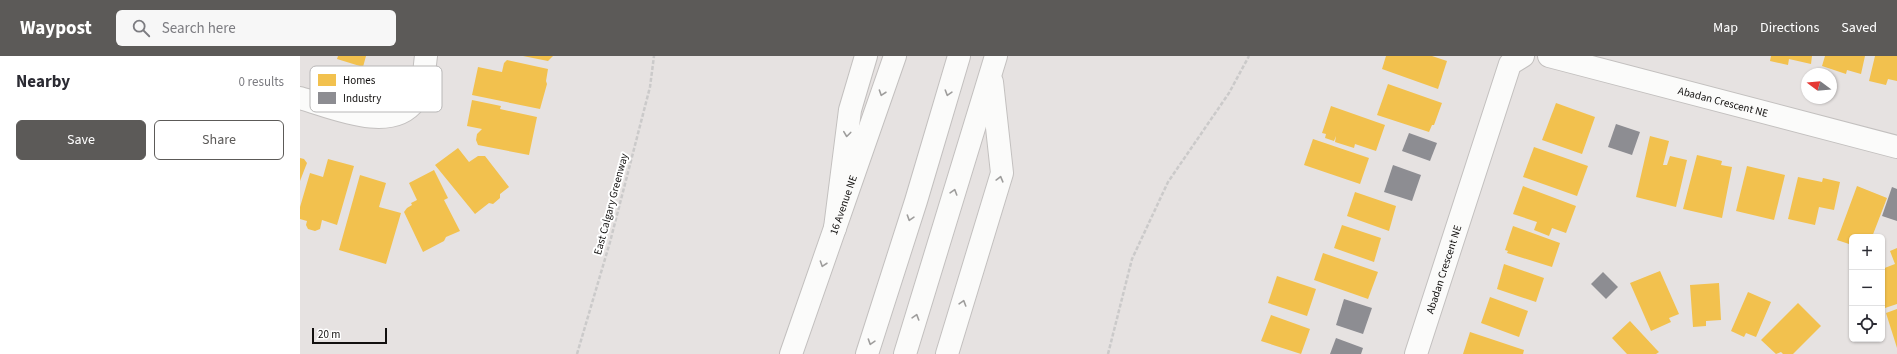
<!DOCTYPE html>
<html lang="en">
<head>
<meta charset="utf-8">
<style>
  body { margin:0; font-family:"Source Sans 3",sans-serif; background:#f7f7f7; color:#2b2b33 }
  .controls { position:absolute; right:12px; bottom:12px; display:grid; overflow:hidden; border-radius:6px; box-shadow:0 1px 3px #0004 }
  .controls button { width:36px; height:36px; display:grid; place-items:center; padding:0; border:0; border-bottom:1px solid #e1e1e2; background:#fff; color:#2b2b33; font:20px sans-serif }
  .compass { position:absolute; left:1501px; top:12px; width:36px; height:36px; border-radius:50%; background:#fff; box-shadow:0 1px 3px #0004; rotate:286deg }
  .scale { position:absolute; left:12px; bottom:10px; width:75px; box-sizing:border-box; padding-left:4px; border:2px solid #12100f; border-top:0; font-size:11px; line-height:14px; white-space:nowrap; color:#12100f; -webkit-text-stroke:3px #fff; paint-order:stroke }
  .list { margin:0; padding:0; list-style:none }
  h2 { display:flex; justify-content:space-between; align-items:center; height:52px; margin:0; padding:0 16px; font-size:17px }
  h2 small { font-size:13px; font-weight:400; color:#7c7c81 }
  .actions { display:flex; gap:8px; padding:12px 16px }
  .actions a { flex:1; padding:9px 0; border:1px solid #5c5a58; border-radius:6px; text-align:center; font-size:14px; color:#5c5a58 }
  .actions .main { background:#5c5a58; color:#fff }
  .icon { flex:none; width:22px; height:22px; fill:none; stroke:currentColor; stroke-width:2; stroke-linecap:round; stroke-linejoin:round }
  .map { position:relative; flex:none; width:1597px; height:298px; overflow:hidden }
  header { display:flex; align-items:center; gap:24px; box-sizing:border-box; height:56px; padding:0 20px; background:#5c5a58; color:#fff }
  header strong { font-size:19px }
  nav { display:flex; gap:22px; margin-inline-start:auto; font-size:14px }
  .search { width:280px; height:36px; background:#f7f7f7; display:flex; align-items:center; gap:10px; box-sizing:border-box; padding:0 14px; border-radius:6px; color:#7c7c81; font-size:15px }
  main { display:flex }
  aside { flex:1; background:#fff }
  .map>svg:first-child { display:block }
  .homes { fill:#f2c14e }
  .industry { fill:#8d8d92 }
  .lines { fill:none; stroke-linecap:round; stroke-linejoin:round }
  .minor-casing { stroke:#c3c0bf; stroke-width:24 }
  .trunk-casing { stroke:#c3c0bf; stroke-width:24 }
  .motorway-casing { stroke:#c3c0bf; stroke-width:24 }
  .path { stroke:#cbcaca; stroke-width:2.5; stroke-dasharray:4 2; stroke-linecap:butt }
  .minor { stroke:#fbfbfa; stroke-width:22 }
  .trunk { stroke:#fbfbfa; stroke-width:22 }
  .motorway { stroke:#fbfbfa; stroke-width:22 }
  .oneway { stroke:#9e9d9c }
  .labels { text-anchor:middle; dominant-baseline:central; stroke-width:4; stroke-linejoin:round; paint-order:stroke }
  .street-label { font-size:11px; fill:#12100f; stroke:#fff }
  .key { fill:#fff; stroke:#b8b7b7; stroke-width:1 }
  .key-label { font-size:11px; fill:#12100f }
</style>
</head>
<body>
<header>
<strong>Waypost</strong>
<div class="search"><svg class="icon" aria-label="search" viewBox="0 0 24 24"><circle cx="10" cy="10" r="6"/><path d="M15 15l6 6"/></svg>Search here</div>
<nav><a>Map</a><a>Directions</a><a>Saved</a></nav>
</header>
<main>
<aside>
<h2>Nearby<small>0 results</small></h2>
<ul class="list">
</ul>
<div class="actions"><a class="main">Save</a><a>Share</a></div>
</aside>
<div class="map">
<svg width="1597" height="298" viewBox="0 0 1597 298">
  <rect width="100%" height="100%" fill="#e6e2e1"/>
  <g class="homes">
    <polygon points="38,0 66,0 63,11 37,3"/>
    <polygon points="223,0 253,0 248,5"/>
    <polygon points="1086,0 1132,0 1147,5 1138,33 1082,13"/>
    <polygon points="1471,0 1512,0 1511,8 1489,3 1488,9 1470,5"/>
    <polygon points="1525,0 1565,0 1561,18 1547,14 1546,18 1522,10"/>
    <polygon points="1575,0 1597,0 1597,25 1588,23 1586,29 1569,25"/>
    <polygon points="207,4 248,13 246,25 247,28 240,53 172,39 178,11 202,16 204,7"/>
    <polygon points="1088,28 1142,47 1134,69 1132,69 1129,76 1077,59"/>
    <polygon points="172,44 201,50 200,53 237,61 229,99 178,89 176,84 177,78 182,73 167,70"/>
    <polygon points="1256,47 1295,61 1282,98 1242,84"/>
    <polygon points="1031,50 1085,69 1076,95 1055,88 1054,92 1035,86 1036,80 1034,85 1025,82 1026,78 1022,77"/>
    <polygon points="1350,80 1369,85 1363,109 1367,109 1370,100 1387,104 1376,151 1336,141"/>
    <polygon points="1013,83 1069,102 1060,128 1004,109"/>
    <polygon points="1234,91 1288,110 1277,140 1223,121"/>
    <polygon points="158,92 169,106 178,100 185,100 209,131 200,138 200,142 193,148 189,147 175,158 135,109"/>
    <polygon points="1397,99 1422,105 1421,109 1432,111 1422,162 1383,153"/>
    <polygon points="0,102 4,103 7,107 0,125"/>
    <polygon points="28,103 54,110 37,169 22,164 20,173 15,175 8,173 6,169 7,165 0,163 0,151 10,117 23,121"/>
    <polygon points="1447,110 1485,119 1474,164 1436,155"/>
    <polygon points="134,114 148,142 144,144 160,175 146,181 144,185 123,196 104,156 107,152 112,149 111,147 117,144 109,127"/>
    <polygon points="60,119 86,127 79,151 101,157 86,208 39,194"/>
    <polygon points="1498,121 1522,126 1523,122 1540,126 1534,154 1519,151 1515,169 1488,163"/>
    <polygon points="1223,130 1276,150 1266,177 1252,172 1249,180 1234,174 1237,166 1213,158"/>
    <polygon points="1557,130 1587,142 1572,181 1552,181 1552,189 1537,184"/>
    <polygon points="1055,136 1096,150 1089,175 1047,160"/>
    <polygon points="1042,169 1081,182 1074,206 1034,192"/>
    <polygon points="1213,170 1260,187 1252,211 1207,197 1208,195 1205,194"/>
    <polygon points="1597,192 1597,248 1585,252 1582,243 1582,213 1595,208 1590,195"/>
    <polygon points="1023,197 1078,216 1068,243 1014,224"/>
    <polygon points="1204,208 1244,222 1236,246 1197,233"/>
    <polygon points="1360,215 1379,258 1369,262 1371,266 1351,275 1330,227"/>
    <polygon points="977,220 1016,233 1007,260 968,247"/>
    <polygon points="1419,227 1421,264 1406,265 1406,270 1393,271 1390,229"/>
    <polygon points="1448,236 1471,246 1456,281 1446,277 1444,281 1431,275"/>
    <polygon points="1190,241 1228,255 1219,281 1181,267"/>
    <polygon points="1498,247 1521,270 1493,298 1483,298 1481,296 1476,298 1461,284"/>
    <polygon points="1597,253 1597,292 1586,257"/>
    <polygon points="971,259 1010,273 1001,298 961,285"/>
    <polygon points="1330,265 1356,293 1359,296 1356,298 1327,298 1312,282"/>
    <polygon points="1170,276 1224,294 1223,298 1163,298"/>
  </g>
  <g class="industry">
    <polygon points="1316,68 1340,76 1332,99 1308,91"/>
    <polygon points="1109,77 1137,87 1130,105 1102,95"/>
    <polygon points="1093,109 1121,119 1112,145 1084,136"/>
    <polygon points="1592,131 1597,133 1597,165 1582,160"/>
    <polygon points="1303,216 1318,231 1306,243 1291,228"/>
    <polygon points="1044,243 1072,252 1063,278 1036,269"/>
    <polygon points="1036,282 1063,292 1061,298 1030,298"/>
  </g>
  <g class="lines">
    <defs>
      <g id="minor">
        <path id="s1" d="M1249,0l348,91"/>
        <path d="M0,42c32,9 91,36 115,3 9,-12 9,-31 11,-45"/>
        <path id="s2" d="M1116,298l94,-290 13,-8"/>
      </g>
      <g id="trunk">
        <path id="s3" d="M491,298l104,-298"/>
        <polyline points="567,298 616,145 659,0"/>
        <polyline points="605,298 696,0"/>
        <polyline points="647,298 702,117 692,26"/>
      </g>
      <polyline id="motorway" points="535,172 550,54 566,0"/>
    </defs>
    <use href="#minor" class="minor-casing"/>
    <use href="#trunk" class="trunk-casing"/>
    <use href="#motorway" class="motorway-casing"/>
    <g class="path">
      <polyline points="277,298 310,186 350,31 354,0"/>
      <polyline points="808,298 832,203 868,126 929,37 949,0"/>
    </g>
    <use href="#minor" class="minor"/>
    <use href="#trunk" class="trunk"/>
    <use href="#motorway" class="motorway"/>
  </g>
  <defs><path id="oneway-chevron" d="M-2-3.5L2.5 0L-2 3.5" fill="none" stroke-width="1.6" stroke-linecap="round" stroke-linejoin="round"/></defs>
  <g class="oneway">
    <use href="#oneway-chevron" transform="translate(582 37) rotate(109)"/>
    <use href="#oneway-chevron" transform="translate(648 37) rotate(107)"/>
    <use href="#oneway-chevron" transform="translate(547 78) rotate(97)"/>
    <use href="#oneway-chevron" transform="translate(700 123) rotate(-75)"/>
    <use href="#oneway-chevron" transform="translate(654 136) rotate(-73)"/>
    <use href="#oneway-chevron" transform="translate(610 162) rotate(108)"/>
    <use href="#oneway-chevron" transform="translate(523 208) rotate(109)"/>
    <use href="#oneway-chevron" transform="translate(663 247) rotate(-73)"/>
    <use href="#oneway-chevron" transform="translate(616 261) rotate(-73)"/>
    <use href="#oneway-chevron" transform="translate(571 286) rotate(108)"/>
  </g>
  <g class="labels">
    <g class="street-label">
      <text stroke="none"><textPath href="#s1" startOffset="180">Abadan Crescent NE</textPath></text>
      <text transform="translate(311 148) rotate(-75)">East Calgary Greenway</text>
      <text stroke="none"><textPath href="#s3" startOffset="158">16 Avenue NE</textPath></text>
      <text stroke="none"><textPath href="#s2" startOffset="89">Abadan Crescent NE</textPath></text>
    </g>
  </g>
  <rect x="10" y="10" width="132" height="46" rx="6" class="key"/>
  <rect x="18" y="18" width="18" height="12" fill="#f2c14e"/>
  <rect x="18" y="36" width="18" height="12" fill="#8d8d92"/>
  <g class="key-label">
    <text x="43" y="28">Homes</text>
    <text x="43" y="46">Industry</text>
  </g>
</svg>
<div class="controls">
<button>+</button>
<button>−</button>
<button><svg class="icon" aria-label="locate" viewBox="0 0 24 24"><circle cx="12" cy="12" r="6"/><path d="M12 2v4M12 18v4M2 12h4M18 12h4"/></svg></button>
</div>
<svg class="compass" viewBox="-18 -18 36 36"><path d="M0-13l5 13h-10z" fill="#e53935"/><path d="M0 13l5-13h-10z" fill="#7c7c81"/></svg>
<div class="scale">20 m</div>
</div>
</main>
</body>
</html>
